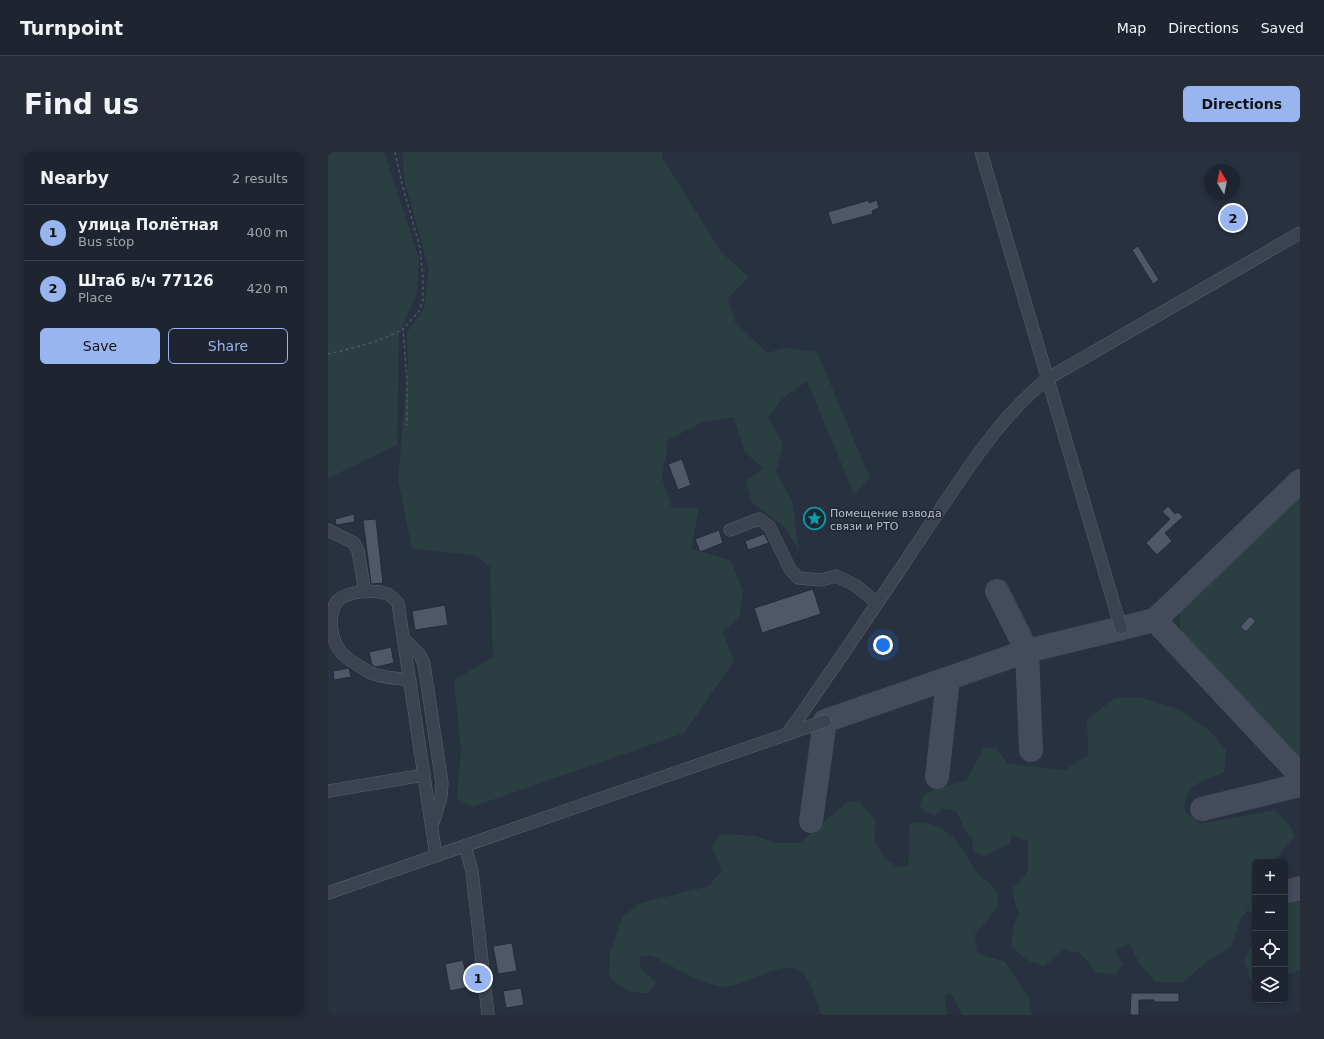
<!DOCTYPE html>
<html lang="en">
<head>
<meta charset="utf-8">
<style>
  body { margin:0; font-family:"DejaVu Sans",sans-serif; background:#262d38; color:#f1f3f6 }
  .controls { position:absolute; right:12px; bottom:12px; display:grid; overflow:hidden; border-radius:6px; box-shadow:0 2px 6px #0003 }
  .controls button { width:36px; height:36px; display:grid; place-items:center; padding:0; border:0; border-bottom:1px solid #3c424c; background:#1e2530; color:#f1f3f6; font:20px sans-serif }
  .compass { position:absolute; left:876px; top:12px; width:36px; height:36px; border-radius:50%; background:#1e2530; box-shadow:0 2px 6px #0003; rotate:350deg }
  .you { position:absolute; left:555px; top:493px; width:14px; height:14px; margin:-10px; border:3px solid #fff; border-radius:50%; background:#1a73e8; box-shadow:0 0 0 6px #1a73e833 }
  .badge { display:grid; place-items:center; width:26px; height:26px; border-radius:50%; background:#98b5f0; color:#111; font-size:13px; font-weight:700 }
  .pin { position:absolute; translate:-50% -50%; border:2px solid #fff; box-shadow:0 1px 4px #0006 }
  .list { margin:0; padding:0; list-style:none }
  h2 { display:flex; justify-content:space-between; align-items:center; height:52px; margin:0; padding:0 16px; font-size:17px }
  h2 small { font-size:13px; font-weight:400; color:#a1a5ab }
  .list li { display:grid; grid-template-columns:26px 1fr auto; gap:12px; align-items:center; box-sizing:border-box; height:56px; padding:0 16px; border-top:1px solid #3c424c }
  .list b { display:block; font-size:15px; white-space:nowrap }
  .list p { margin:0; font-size:13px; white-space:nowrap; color:#a1a5ab }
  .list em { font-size:13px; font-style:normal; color:#a1a5ab }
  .actions { display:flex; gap:8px; padding:12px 16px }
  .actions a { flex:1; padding:9px 0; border:1px solid #98b5f0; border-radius:6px; text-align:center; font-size:14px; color:#98b5f0 }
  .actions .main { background:#98b5f0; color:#111 }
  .icon { flex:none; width:22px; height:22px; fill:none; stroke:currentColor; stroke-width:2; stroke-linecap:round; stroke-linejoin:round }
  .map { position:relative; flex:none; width:972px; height:863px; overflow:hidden; border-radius:6px }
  header { display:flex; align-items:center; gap:24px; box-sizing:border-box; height:56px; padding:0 20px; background:#1e2530; border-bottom:1px solid #3c424c }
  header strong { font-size:19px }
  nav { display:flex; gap:22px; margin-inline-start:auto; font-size:14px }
  .intro { display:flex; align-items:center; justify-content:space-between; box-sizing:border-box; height:96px; padding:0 24px }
  h1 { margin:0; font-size:28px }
  .button { padding:10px 18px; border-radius:6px; background:#98b5f0; color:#111; font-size:14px; font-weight:700 }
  main { display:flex; gap:24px; padding:0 24px }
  aside { flex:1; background:#1e2530; border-radius:6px; box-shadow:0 2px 6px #0003 }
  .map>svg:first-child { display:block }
  .green { fill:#2b3f42 }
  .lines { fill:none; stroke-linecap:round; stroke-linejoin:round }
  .taxiway { stroke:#444c5c; stroke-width:24 }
  .building { fill:#4f5869; stroke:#232a37 }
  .minor-casing { stroke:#5a616d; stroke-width:13 }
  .path { stroke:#4b5c60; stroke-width:1.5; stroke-dasharray:3 3; stroke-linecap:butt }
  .minor { stroke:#3c4350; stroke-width:12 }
  .labels { text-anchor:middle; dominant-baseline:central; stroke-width:3; stroke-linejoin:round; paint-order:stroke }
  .poi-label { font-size:11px; fill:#b9bfca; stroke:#212835; text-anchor:start }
</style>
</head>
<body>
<header>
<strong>Turnpoint</strong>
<nav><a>Map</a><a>Directions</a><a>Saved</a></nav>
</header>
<div class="intro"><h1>Find us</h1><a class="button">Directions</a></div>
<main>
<aside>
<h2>Nearby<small>2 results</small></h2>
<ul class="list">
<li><span class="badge">1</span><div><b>улица Полётная</b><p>Bus stop</p></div><em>400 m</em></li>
<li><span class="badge">2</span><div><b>Штаб в/ч 77126</b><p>Place</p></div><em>420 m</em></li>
</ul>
<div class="actions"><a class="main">Save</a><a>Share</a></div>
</aside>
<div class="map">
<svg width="972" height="863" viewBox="0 0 972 863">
  <rect width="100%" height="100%" fill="#283140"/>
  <g class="green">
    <polygon points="0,0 56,0 91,106 89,141 71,182 69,293 0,326"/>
    <polygon points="75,0 334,0 334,5 393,100 421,125 400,146 407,170 439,201 457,196 489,200 542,326 526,342 479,229 454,247 440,265 455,292 448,319 464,349 471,398 457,375 424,351 418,329 435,317 416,299 406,265 375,270 340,288 334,326 344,356 371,356 363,397 403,408 415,440 411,465 395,480 406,509 356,581 144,655 129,646 133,599 126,528 165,505 162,415 146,403 84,397 70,327 80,213 79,180 96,157 101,118 76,27"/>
    <polygon points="972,344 972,606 964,604 851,485 852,459"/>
    <path d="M787,546h28l35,11 32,22 16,19 -2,22c-22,10 -41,11 -39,40l15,12 74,-14 15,14 6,12 -22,26h-18v52l-8,-3 -6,7 -10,29 -22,13 -26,22h-27l-17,-19 -9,-19 -16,6 9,14 -8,11 -19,-3 -16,-19 -16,-4 -20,17 -17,-6 -16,-14 3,-23 5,-9 -5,-14 -2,-12c24,-19 14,-20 16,-47l-16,-6 -2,9 -26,12 -11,-5 -1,-13 -6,-6 -10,-21 -13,-2 -8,6 -10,-3 -6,-6 5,-11 10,-6 32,-8 18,-33h12l12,16 57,6 23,-15 -1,-36z"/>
    <path d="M519,650h12l17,18 -2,20 10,17 13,10 11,-2c2,-14 0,-28 2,-42 24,-4 43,10 55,30 4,5 5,11 9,16 8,12 21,12 24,30 1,12 -17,26 -23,35l2,19 28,9 24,36 3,17h-69l-12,-21 -6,1 2,20h-125c-6,-12 -11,-39 -24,-45 -22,-11 -55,21 -80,16 -19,-4 -36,-15 -53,-23 -4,-2 -9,-7 -14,-8 -3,0 -8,1 -12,2l2,12 15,13 -8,11c-19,0 -24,-4 -39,-16l1,-23 12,-37 19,-14 68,-17 13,-16 -11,-23 11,-13 33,2 21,7h24z"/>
    <polygon points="972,749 972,818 957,823 957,753"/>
    <polygon points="927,788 927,833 923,830 916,808"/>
  </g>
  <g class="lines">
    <g class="taxiway">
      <polyline points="972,329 827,468 972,623"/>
      <polyline points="669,439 699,499 703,598"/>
      <polyline points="609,625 620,527"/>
      <polyline points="874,657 972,633"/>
      <polyline points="483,669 497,569 699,499 827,468"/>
      <polyline points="957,740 972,736"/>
    </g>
  </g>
  <g class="building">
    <polygon points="541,48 541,51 549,48 551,56 544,59 545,62 504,73 500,60"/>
    <polygon points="914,54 919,64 897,78 891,68"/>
    <polygon points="810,94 831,128 825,132 804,98"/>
    <polygon points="354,307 363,333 350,338 340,312"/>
    <polygon points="840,354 847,362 850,360 855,365 837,381 844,389 829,403 818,391 842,367 834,360"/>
    <polygon points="493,358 497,367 478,374 475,365"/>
    <polygon points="26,362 27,370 8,373 7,367"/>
    <polygon points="48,367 55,431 43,432 35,368"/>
    <polygon points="391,378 395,391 372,400 367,387"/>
    <polygon points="436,382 441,391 420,398 417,389"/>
    <polygon points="485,437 493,462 434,481 426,456"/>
    <polygon points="117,453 120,473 87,478 84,459"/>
    <polygon points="922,464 928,469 918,480 912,475"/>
    <polygon points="63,495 66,511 48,515 44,513 41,500"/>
    <polygon points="21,516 23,525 6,528 5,519"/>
    <polygon points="184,791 189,819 170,822 165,794"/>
    <polygon points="135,808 141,835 122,839 117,812"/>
    <polygon points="193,836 196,853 178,856 175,839"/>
    <polygon points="803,841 851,841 851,850 826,850 826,848 811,848 811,863 802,863"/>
  </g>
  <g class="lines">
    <defs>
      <g id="minor">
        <polyline points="653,0 793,476"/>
        <polyline points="0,378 26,391 30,399 37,440"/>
        <polyline points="402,378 431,367 441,374 462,417 470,426 493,428 508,424 527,433 549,451"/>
        <polyline points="76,487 92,503 96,512 114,631 113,645 105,671"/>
        <path d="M82,528c-12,-2 -28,-2 -39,-7 -9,-5 -24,-14 -30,-21 -11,-13 -13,-37 -4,-51 11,-10 36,-12 50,-7 4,1 8,6 11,9l38,253"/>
        <path d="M459,582c51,-71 99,-144 148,-217 35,-51 63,-98 112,-138l253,-146"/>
        <polyline points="0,639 96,623"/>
        <polyline points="137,694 144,719 160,863"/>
        <polyline points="0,741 497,569"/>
      </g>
    </defs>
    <use href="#minor" class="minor-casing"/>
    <g class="path">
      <polyline points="67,0 74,32 92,96 95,125 95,148 91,159 75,177 79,228 79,273"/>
      <path d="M0,202c25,-6 53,-12 75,-25"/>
    </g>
    <use href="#minor" class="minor"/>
  </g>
  <defs>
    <symbol id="sight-ring" viewBox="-11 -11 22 22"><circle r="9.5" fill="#212835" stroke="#0f9aa8" stroke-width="1.5"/><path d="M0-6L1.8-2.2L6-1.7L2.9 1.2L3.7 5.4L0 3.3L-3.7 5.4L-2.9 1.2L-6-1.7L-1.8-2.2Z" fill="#0f9aa8"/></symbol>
  </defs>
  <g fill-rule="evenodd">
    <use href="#sight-ring" x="474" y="354" width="25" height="25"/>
  </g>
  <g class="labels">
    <g class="poi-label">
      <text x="502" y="361">Помещение взвода<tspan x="502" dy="13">связи и РТО</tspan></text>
    </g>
  </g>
</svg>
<div class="controls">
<button>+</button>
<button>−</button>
<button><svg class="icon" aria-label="locate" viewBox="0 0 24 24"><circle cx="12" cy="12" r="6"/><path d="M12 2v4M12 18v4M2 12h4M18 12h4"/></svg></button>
<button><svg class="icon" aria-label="layers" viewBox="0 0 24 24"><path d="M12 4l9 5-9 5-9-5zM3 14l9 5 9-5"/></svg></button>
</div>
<svg class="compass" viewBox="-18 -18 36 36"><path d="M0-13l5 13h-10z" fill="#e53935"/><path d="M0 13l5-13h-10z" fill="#a1a5ab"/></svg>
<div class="you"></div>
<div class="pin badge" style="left:150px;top:826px">1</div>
<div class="pin badge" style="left:905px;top:66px">2</div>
</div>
</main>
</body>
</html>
